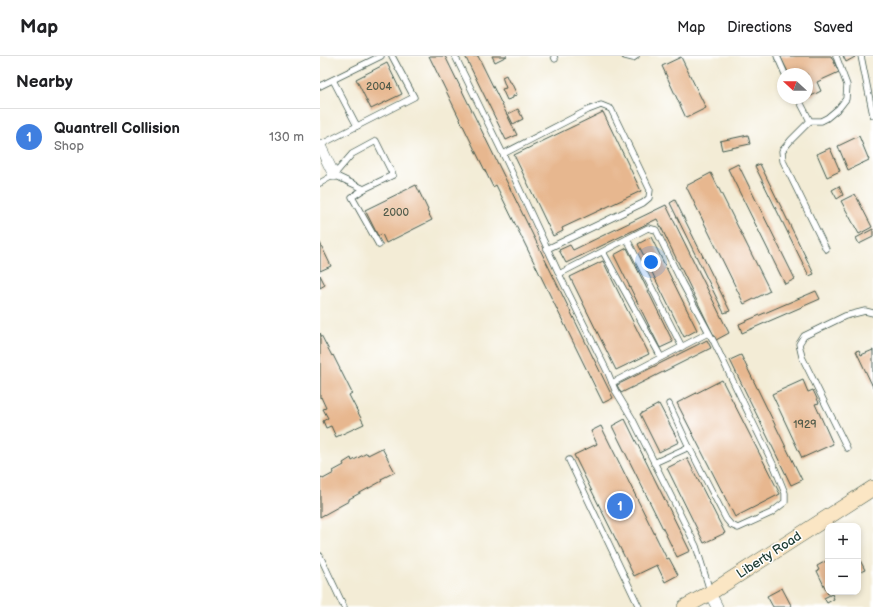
<!DOCTYPE html>
<html lang="en">
<head>
<meta charset="utf-8">
<style>
  body { margin:0; font-family:"Balsamiq Sans",sans-serif; background:#f6f6f6; color:#202124 }
  .controls { position:absolute; right:12px; bottom:12px; display:grid; overflow:hidden; border-radius:8px; box-shadow:0 2px 6px #0003 }
  .controls button { width:36px; height:36px; display:grid; place-items:center; padding:0; border:0; border-bottom:1px solid #e0e0e0; background:#fff; color:#202124; font:20px sans-serif }
  .compass { position:absolute; left:457px; top:12px; width:36px; height:36px; border-radius:50%; background:#fff; box-shadow:0 2px 6px #0003; rotate:291deg }
  .you { position:absolute; left:331px; top:206px; width:14px; height:14px; margin:-10px; border:3px solid #fff; border-radius:50%; background:#1a73e8; box-shadow:0 0 0 6px #1a73e833 }
  .badge { display:grid; place-items:center; width:26px; height:26px; border-radius:50%; background:#b5179e; color:#fff; font-size:13px; font-weight:700 }
  .pin { position:absolute; translate:-50% -50%; border:2px solid #fff; box-shadow:0 1px 4px #0006 }
  .list { margin:0; padding:0; list-style:none }
  h2 { display:flex; justify-content:space-between; align-items:center; height:52px; margin:0; padding:0 16px; font-size:17px }
  h2 small { font-size:13px; font-weight:400; color:#757577 }
  .list li { display:grid; grid-template-columns:26px 1fr auto; gap:12px; align-items:center; box-sizing:border-box; height:56px; padding:0 16px; border-top:1px solid #e0e0e0 }
  .list b { display:block; font-size:15px; white-space:nowrap }
  .list p { margin:0; font-size:13px; white-space:nowrap; color:#757577 }
  .list em { font-size:13px; font-style:normal; color:#757577 }
  .map { position:relative; flex:none; width:553px; height:551px; overflow:hidden }
  header { display:flex; align-items:center; gap:24px; box-sizing:border-box; height:56px; padding:0 20px; background:#fff; border-bottom:1px solid #e0e0e0 }
  header strong { font-size:19px }
  nav { display:flex; gap:22px; margin-inline-start:auto; font-size:14px }
  main { display:flex }
  aside { flex:1; background:#fff }
  .map>svg:first-child { display:block }
  .building { fill:#e7b78f }
  .lines { fill:none; stroke-linecap:round; stroke-linejoin:round }
  .service-casing { stroke:#3f574c; stroke-width:7 }
  .minor-casing { stroke:#3f574c; stroke-width:12 }
  .secondary-casing { stroke:#3f574c; stroke-width:16 }
  .service { stroke:#fff; stroke-width:5.5 }
  .minor { stroke:#fff; stroke-width:11 }
  .secondary { stroke:#fbe6c4; stroke-width:15 }
  .labels { text-anchor:middle; dominant-baseline:central; stroke-width:3; stroke-linejoin:round; paint-order:stroke }
  .number-label { font-size:11px; fill:#515c4b }
  .street-label { font-size:13px; fill:#1f3d34; stroke:#fff }
</style>
</head>
<body>
<header>
<strong>Map</strong>
<nav><a>Map</a><a>Directions</a><a>Saved</a></nav>
</header>
<main>
<aside>
<h2>Nearby<small></small></h2>
<ul class="list">
<li><span class="badge" style="background:#3f7fe0">1</span><div><b>Quantrell Collision</b><p>Shop</p></div><em>130 m</em></li>
</ul>
</aside>
<div class="map">
<svg width="553" height="551" viewBox="0 0 553 551">
  <rect width="100%" height="100%" fill="#fff"/>
  <filter id="ink" filterUnits="userSpaceOnUse"><feTurbulence type="fractalNoise" baseFrequency=".025" numOctaves="2"/><feDisplacementMap in="SourceGraphic" scale="8" xChannelSelector="R" yChannelSelector="G"/><feConvolveMatrix kernelMatrix="1 2 1 2 8 2 1 2 1" color-interpolation-filters="sRGB"/></filter>
  <filter id="wash" filterUnits="userSpaceOnUse"><feTurbulence type="fractalNoise" baseFrequency=".012" numOctaves="4" result="noise"/><feDisplacementMap in="SourceGraphic" scale="16" xChannelSelector="R" yChannelSelector="G"/><feGaussianBlur stdDeviation="0.9" result="paint"/><feColorMatrix in="noise" values="0 0 0 0 0 0 0 0 0 0 0 0 0 0 0 0 0 1.4 0 .05"/><feComposite in="paint" operator="in"/></filter>
  <g filter="url(#wash)">
    <rect width="100%" height="100%" fill="#f3ecd6"/>
    <g id="blocks">
      <g class="building">
        <polygon points="109,0 125,0 293,342 283,347 176,129 173,131"/>
        <polygon points="145,0 158,0 197,79 186,84"/>
        <polygon points="172,0 187,0 175,6"/>
        <polygon points="460,0 511,0 519,16 497,26 501,35 491,40 487,32 487,18 469,18"/>
        <polygon points="523,0 535,0 535,1 526,6"/>
        <polygon points="361,1 386,52 366,62 342,10"/>
        <polygon points="67,7 82,38 51,53 36,23"/>
        <polygon points="186,19 189,26 191,26 197,39 193,40 193,42 187,44 182,33 186,32 182,21"/>
        <polygon points="198,53 203,63 193,68 188,58"/>
        <polygon points="283,56 321,135 242,172 243,175 233,180 194,99"/>
        <polygon points="428,79 430,88 402,94 400,85"/>
        <polygon points="539,80 549,104 528,114 518,90"/>
        <polygon points="510,92 520,115 507,121 497,98"/>
        <polygon points="418,108 475,223 465,228 408,113"/>
        <polygon points="440,108 494,218 489,220 435,110"/>
        <polygon points="391,117 450,235 424,248 366,130"/>
        <polygon points="96,129 108,154 107,155 112,164 66,187 62,178 58,180 45,154"/>
        <polygon points="519,130 523,139 517,143 512,134"/>
        <polygon points="535,138 552,171 539,178 521,145"/>
        <polygon points="355,144 410,255 404,257 350,147"/>
        <polygon points="346,149 409,277 396,284 337,163 246,207 239,194 250,189 253,194"/>
        <polygon points="553,173 553,181 539,188 536,182"/>
        <polygon points="331,181 377,274 364,281 318,188"/>
        <polygon points="0,187 11,210 0,215"/>
        <polygon points="307,192 353,286 340,292 294,199"/>
        <polygon points="283,205 329,298 296,314 250,221"/>
        <polygon points="0,219 5,229 0,232"/>
        <polygon points="496,235 500,243 422,277 419,268"/>
        <polygon points="0,277 12,300 13,299 32,337 29,339 44,368 16,381 11,370 6,372 3,365 8,362 3,353 6,352 1,341 0,342"/>
        <polygon points="387,284 391,292 301,337 297,329"/>
        <polygon points="539,294 541,299 553,294 553,331 536,295"/>
        <polygon points="421,299 482,424 471,429 410,304"/>
        <polygon points="402,324 460,438 415,461 357,347"/>
        <polygon points="483,324 488,336 493,334 499,347 495,348 513,388 482,402 452,338"/>
        <polygon points="339,348 359,386 339,396 320,358"/>
        <polygon points="305,363 370,495 357,501 292,370"/>
        <polygon points="281,370 347,503 349,502 358,519 345,526 337,509 314,520 254,399 277,388 271,375"/>
        <polygon points="62,392 75,416 61,423 62,425 29,443 29,445 0,461 0,422 2,421 3,423 14,417 13,415 24,409 23,407 31,402 32,405 47,397 48,399"/>
        <polygon points="367,402 405,477 384,487 347,412"/>
        <polygon points="538,500 545,514 538,517"/>
        <polygon points="508,504 508,536 512,536 508,538 497,515 499,514 497,510"/>
        <polygon points="462,532 472,551 453,551 447,540"/>
        <polygon points="512,538 514,543 507,547 504,542"/>
      </g>
    </g>
  </g>
  <g filter="url(#ink)">
    <use href="#blocks" fill-opacity="0" stroke="#3f574c" stroke-width="1"/>
    <g class="lines">
      <defs>
        <g id="service">
          <polyline points="135,0 187,106 241,222 288,317 295,334 312,362 376,490 390,535"/>
          <polyline points="234,0 235,3"/>
          <polyline points="305,0 313,2 316,0"/>
          <polyline points="457,0 465,18"/>
          <polyline points="541,0 553,59"/>
          <polyline points="13,24 37,70"/>
          <polyline points="0,30 61,0"/>
          <polyline points="478,42 490,65 501,65 507,62 519,52 526,43 527,29 516,0"/>
          <polyline points="490,65 471,84 462,95 463,105 506,193"/>
          <polyline points="0,89 94,41 72,0"/>
          <polyline points="183,98 268,54 281,49 291,53 330,134 329,142 323,147 227,193"/>
          <polyline points="0,127 14,119 32,98 56,85 73,119 44,133 14,119"/>
          <polyline points="44,133 32,141 59,189"/>
          <polyline points="307,183 362,291"/>
          <polyline points="283,196 341,301"/>
          <polyline points="239,218 328,172 336,174 362,227 394,286 454,410 465,437 465,446 451,457 418,472 411,469 406,463 369,391"/>
          <polyline points="292,327 388,277"/>
          <polyline points="527,392 482,301 479,288 484,280 525,260 545,255 553,257"/>
          <polyline points="249,404 319,551"/>
          <polyline points="334,407 369,391 349,348"/>
          <polyline points="0,500 24,551"/>
        </g>
        <g id="minor">
          <polyline points="0,90 14,119"/>
          <polyline points="390,537 397,551"/>
        </g>
        <polyline id="secondary" points="365,551 390,537 553,432"/>
      </defs>
      <use href="#service" class="service-casing"/>
      <use href="#minor" class="minor-casing"/>
      <use href="#secondary" class="secondary-casing"/>
      <use href="#service" class="service"/>
      <use href="#minor" class="minor"/>
      <use href="#secondary" class="secondary"/>
    </g>
  </g>
  <g class="labels">
    <g class="number-label">
      <text x="59" y="30">2004</text>
      <text x="76" y="156">2000</text>
      <text x="485" y="368">1929</text>
    </g>
    <g class="street-label">
      <text transform="translate(449 499) rotate(-33)">Liberty Road</text>
    </g>
  </g>
</svg>
<div class="controls">
<button>+</button>
<button>−</button>
</div>
<svg class="compass" viewBox="-18 -18 36 36"><path d="M0-13l5 13h-10z" fill="#e53935"/><path d="M0 13l5-13h-10z" fill="#757577"/></svg>
<div class="you"></div>
<div class="pin badge" style="left:300px;top:450px;background:#3f7fe0">1</div>
</div>
</main>
</body>
</html>
